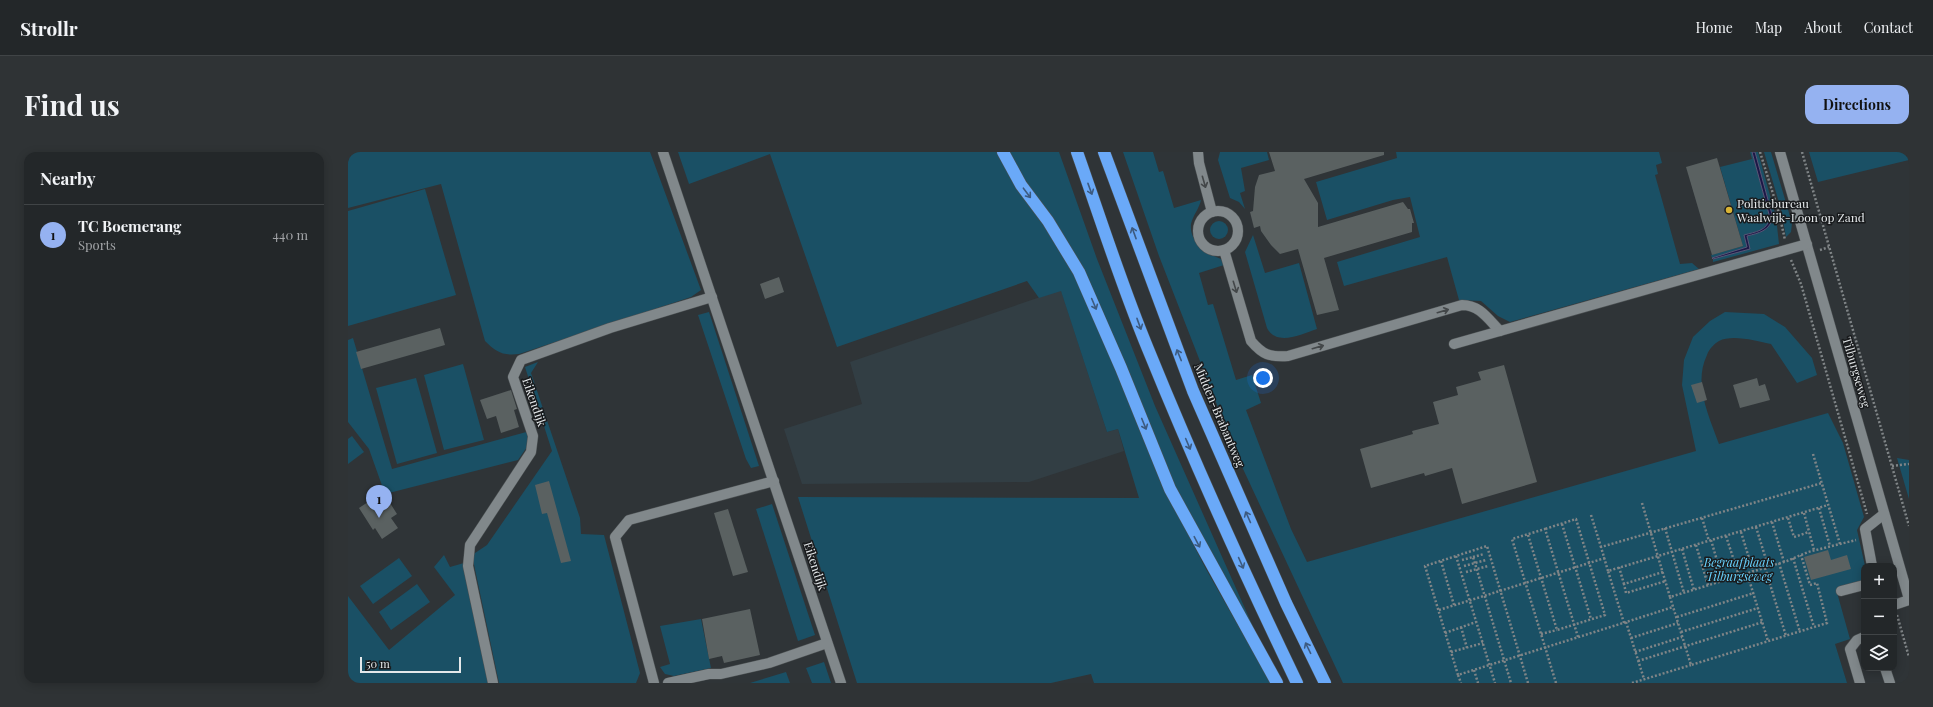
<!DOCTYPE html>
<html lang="en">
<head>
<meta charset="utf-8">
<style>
  body { margin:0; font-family:"Playfair Display",serif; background:#2f3335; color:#f1f3f6 }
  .controls { position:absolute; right:12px; bottom:12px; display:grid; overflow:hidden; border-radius:8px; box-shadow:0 2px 10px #0003 }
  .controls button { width:36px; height:36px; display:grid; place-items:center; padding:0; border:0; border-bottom:1px solid #404446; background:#232729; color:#f1f3f6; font:20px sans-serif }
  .scale { position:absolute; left:12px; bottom:10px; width:101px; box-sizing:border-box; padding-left:4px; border:2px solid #e4e8ea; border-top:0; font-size:11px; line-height:14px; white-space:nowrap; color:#e4e8ea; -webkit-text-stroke:3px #191b1d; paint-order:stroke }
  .you { position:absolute; left:915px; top:226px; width:14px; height:14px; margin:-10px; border:3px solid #fff; border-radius:50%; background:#1a73e8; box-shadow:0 0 0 6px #1a73e833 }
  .badge { display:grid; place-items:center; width:26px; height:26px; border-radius:50%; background:#95b2f1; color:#111; font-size:13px; font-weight:700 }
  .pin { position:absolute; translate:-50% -33px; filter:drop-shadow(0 1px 2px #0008) }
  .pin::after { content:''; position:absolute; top:21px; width:14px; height:12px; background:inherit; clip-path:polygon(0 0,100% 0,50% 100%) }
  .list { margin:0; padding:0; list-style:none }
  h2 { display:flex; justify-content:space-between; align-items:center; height:52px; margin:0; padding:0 16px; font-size:17px }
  h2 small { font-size:13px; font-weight:400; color:#a3a5a8 }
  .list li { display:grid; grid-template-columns:26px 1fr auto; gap:12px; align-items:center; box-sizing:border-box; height:60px; padding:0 16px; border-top:1px solid #404446 }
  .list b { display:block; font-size:15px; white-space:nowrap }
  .list p { margin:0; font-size:13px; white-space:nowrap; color:#a3a5a8 }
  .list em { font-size:13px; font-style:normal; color:#a3a5a8 }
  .icon { flex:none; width:22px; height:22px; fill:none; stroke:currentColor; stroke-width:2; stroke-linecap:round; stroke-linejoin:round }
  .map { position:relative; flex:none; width:1561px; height:531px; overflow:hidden; border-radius:12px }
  header { display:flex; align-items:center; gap:24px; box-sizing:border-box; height:56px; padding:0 20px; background:#232729; border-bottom:1px solid #404446 }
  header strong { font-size:19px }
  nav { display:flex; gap:22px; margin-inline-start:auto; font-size:14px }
  .intro { display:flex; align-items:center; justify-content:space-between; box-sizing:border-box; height:96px; padding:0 24px }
  h1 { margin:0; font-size:28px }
  .button { padding:10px 18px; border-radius:12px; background:#95b2f1; color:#111; font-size:14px; font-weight:700 }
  main { display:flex; gap:24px; padding:0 24px }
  aside { flex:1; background:#232729; border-radius:12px; box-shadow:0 2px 10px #0003 }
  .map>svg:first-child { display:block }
  .built { fill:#323e44 }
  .green { fill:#1a5065 }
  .water { fill:#1c1746; stroke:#585677 }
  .building { fill:#5a6161 }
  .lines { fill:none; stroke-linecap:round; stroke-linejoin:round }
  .minor-casing { stroke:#4c5153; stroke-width:11 }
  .highway-casing { stroke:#4c5153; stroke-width:13 }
  .path { stroke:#808587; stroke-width:2.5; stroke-dasharray:2 2; stroke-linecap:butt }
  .minor { stroke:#81888b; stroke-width:10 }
  .highway { stroke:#6aa9f8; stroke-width:12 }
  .oneway { stroke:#434749 }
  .oneway2 { stroke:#3d5b80 }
  .poi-dot { fill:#d9b334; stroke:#191b1d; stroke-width:1.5 }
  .labels { text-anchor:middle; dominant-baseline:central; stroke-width:3; stroke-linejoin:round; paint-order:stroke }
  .poi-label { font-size:12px; fill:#e4e8ea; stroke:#191b1d; text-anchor:start }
  .street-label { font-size:12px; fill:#e4e8ea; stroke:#191b1d }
  .park-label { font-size:12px; font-style:italic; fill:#68d3ff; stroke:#191b1d }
</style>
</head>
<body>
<header>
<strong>Strollr</strong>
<nav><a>Home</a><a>Map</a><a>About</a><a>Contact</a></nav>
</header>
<div class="intro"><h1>Find us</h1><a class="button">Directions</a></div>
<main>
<aside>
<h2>Nearby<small></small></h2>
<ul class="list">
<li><span class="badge">1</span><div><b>TC Boemerang</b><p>Sports</p></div><em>440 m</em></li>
</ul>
</aside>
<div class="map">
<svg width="1561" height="531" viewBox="0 0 1561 531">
  <rect width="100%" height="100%" fill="#2f3437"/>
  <polygon class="built" points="713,138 759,280 770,277 776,299 681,330 454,332 436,277 514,252 502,210"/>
  <g class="green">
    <path d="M0,0h302l51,138 -10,7 -172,57c-16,2 -23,-2 -34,-13l-44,-157 -93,24z"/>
    <polygon points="330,0 651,0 725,118 824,351 858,417 923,531 746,531 743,522 703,531 509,531 450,345 791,346 770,277 759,280 713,139 691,146 679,129 489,195 422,2 341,32"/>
    <path d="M661,0h50l38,107 58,147 104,234 -2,2 -84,-160 -92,-218c-23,-38 -51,-72 -72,-112z"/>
    <path d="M775,0h30l6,20 4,-1 11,37 27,-8c-2,9 -8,15 -10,24 -2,18 16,30 30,35l3,6 -25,8 9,32 5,-1 23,76 16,-5 9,28 -15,7 45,119 16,33 389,-111 -14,-66 2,-25 9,-23 17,-16 15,-9 39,2 21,13 27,31 5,17 -20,8 -26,-39c-14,-3 -39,-10 -52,-3 -5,3 -10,8 -12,14 -14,29 2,61 12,89l109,-31 15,30 21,74 -7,13 8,36 -1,14 -28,9 14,50 -15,5 12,39h-504l-106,-227 -78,-200z"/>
    <polygon points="872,0 919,0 921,8 893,16 897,39 892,41 897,57 891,50 882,46 870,8"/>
    <polygon points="1048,0 1311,0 1314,11 1308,13 1310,22 1307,23 1332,112 1344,111 1351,117 1162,170 1150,164 1133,149 1111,148 1099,105 996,134 989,110 1072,85 1062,45 1045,48 979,68 968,30 1049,6"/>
    <path d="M1402,0h2l18,66c-3,13 -15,14 -26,17l3,12 -35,11 -1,-3 32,-9 -23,-79 32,-8z"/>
    <polygon points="1407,0 1410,0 1428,65 1431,92 1365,110 1365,107 1401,97 1399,84 1418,77 1425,66"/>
    <polygon points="1416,0 1423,0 1444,71 1443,80 1438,85 1433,57"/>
    <polygon points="1461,0 1561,0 1561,8 1470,30"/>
    <polygon points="77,37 108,143 0,174 0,59"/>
    <circle cx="871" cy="78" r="9"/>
    <path d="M905,83l12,38 34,-10 18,66c-16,5 -40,18 -50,-1l-22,-76z"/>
    <polygon points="361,160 411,314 403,316 398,307 350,163"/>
    <polygon points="5,186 44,317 182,279 181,292 170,308 37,342 21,297 0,270 0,188"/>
    <polygon points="190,210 183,221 232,366 233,382 256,383 292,521 288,531 151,531 124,403 139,393 204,299 177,215"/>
    <polygon points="115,212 136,288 96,298 76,223"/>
    <polygon points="68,226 89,301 49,312 28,236"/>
    <polygon points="4,284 16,300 0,312 0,287"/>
    <polygon points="1549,306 1561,308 1561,347"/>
    <polygon points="424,352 467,483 450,489 408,357"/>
    <polygon points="96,403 102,415 123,409 144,531 0,531 0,444 41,498 107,443 86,415"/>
    <polygon points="51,406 64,424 25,452 12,434"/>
    <polygon points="69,432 82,450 43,478 31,460"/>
    <polygon points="353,467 363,516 326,524 317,522 312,515 322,512 312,474"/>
    <polygon points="476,510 483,531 464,531 458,516"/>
    <polygon points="438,520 442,531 402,531"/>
  </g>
  <path class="water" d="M1404,0h3l18,66c-4,13 -14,15 -26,18l3,13 -37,10 -1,-1 35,-11 -3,-12c11,-3 23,-4 26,-17z"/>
  <g class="building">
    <polygon points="921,0 1036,0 1036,3 956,27 970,51 970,75 1055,50 1060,57 1062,57 1066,71 1064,71 1064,80 976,106 991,158 969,163 950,97 932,102 923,93 913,79 912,74 906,76 902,60 905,59 907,35 911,23 927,19"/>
    <polygon points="1369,6 1395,94 1364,103 1338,15"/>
    <polygon points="431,125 436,140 417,147 412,132"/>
    <polygon points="92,176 97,193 13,217 8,200"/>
    <polygon points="1156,213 1189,330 1114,352 1104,316 1077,324 1076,321 1023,336 1012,297 1065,282 1064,279 1091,272 1085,250 1110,243 1108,235 1133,228 1130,220"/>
    <polygon points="1409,226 1411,234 1417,232 1422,248 1392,256 1385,233"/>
    <polygon points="1354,230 1359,248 1349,251 1343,233"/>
    <polygon points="163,238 169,257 166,258 171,275 153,281 148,264 139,267 132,248"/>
    <polygon points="201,329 223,409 213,411 199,361 194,362 187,333"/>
    <polygon points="35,340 49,362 43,366 50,376 34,387 27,376 25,378 11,356"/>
    <polygon points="380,357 400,420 385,424 366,361"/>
    <polygon points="1480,398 1483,408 1499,403 1503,417 1463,428 1456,405"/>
    <polygon points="402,457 412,503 376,511 374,504 361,507 354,467"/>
  </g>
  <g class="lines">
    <defs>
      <g id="minor">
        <polyline points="315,0 493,531"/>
        <polyline points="850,0 851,11 864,60"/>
        <polyline points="1432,0 1561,447"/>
        <circle cx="870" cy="79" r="20"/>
        <path d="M876,98l27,91c12,14 18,16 37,15l174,-51c18,0 26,14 38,26"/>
        <polyline points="1106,192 1459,92"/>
        <polyline points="1524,414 1517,377 1536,362"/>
        <polyline points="1493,439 1516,433"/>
        <polyline points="1546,453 1561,448"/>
        <polyline points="1537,516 1542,531"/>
        <polyline points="145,531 120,414 122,393 183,300 185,284 165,225 173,208 262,176 364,145"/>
        <polyline points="306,531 267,385 281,368 426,329"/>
        <polyline points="320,531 361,522 373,522 421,511 479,491"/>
        <polyline points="1512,531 1502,497 1509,488 1516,485"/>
      </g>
      <g id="highway">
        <polyline points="655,0 673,33 700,69 731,120 773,216 822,337 929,531"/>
        <path d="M729,0c23,65 44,132 71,197 46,113 96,224 149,334"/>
        <polyline points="756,0 845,239 938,451 977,531"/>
      </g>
    </defs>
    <use href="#minor" class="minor-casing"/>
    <use href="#highway" class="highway-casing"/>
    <g class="path">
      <polyline points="1412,0 1431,61 1437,88"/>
      <polyline points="1454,0 1561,374"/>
      <polyline points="1472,98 1481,95"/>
      <polyline points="1443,108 1453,132 1519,362"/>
      <polyline points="1465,302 1492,392"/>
      <polyline points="1544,314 1561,312"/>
      <polyline points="1294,351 1322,445 1439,409 1460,400 1508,388"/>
      <polyline points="1471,356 1482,394"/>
      <polyline points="1456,361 1466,398"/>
      <polyline points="1243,363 1253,395"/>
      <polyline points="1354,366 1361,389"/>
      <polyline points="1440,366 1446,385 1461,380"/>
      <polyline points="1424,370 1436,410"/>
      <polyline points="1214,372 1243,467"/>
      <polyline points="1408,375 1420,414"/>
      <polyline points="1317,376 1336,441"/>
      <polyline points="1393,380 1405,419"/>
      <polyline points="1180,383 1209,478 1257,463 1228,367 1197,377"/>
      <polyline points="1378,384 1391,424"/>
      <polyline points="1363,388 1375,429"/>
      <polyline points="1348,393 1360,433"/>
      <polyline points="1334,397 1346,438"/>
      <polyline points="1108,404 1147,531"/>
      <polyline points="1125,405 1136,402"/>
      <polyline points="1445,406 1466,475"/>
      <polyline points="1114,408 1125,405 1163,531"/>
      <polyline points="1093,409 1106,453"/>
      <polyline points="1431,411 1452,480"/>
      <polyline points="1116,414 1138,408"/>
      <polyline points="1271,415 1276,432"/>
      <polyline points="1417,416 1438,484"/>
      <polyline points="1260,419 1253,395 1474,331"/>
      <polyline points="1118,420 1140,414"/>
      <polyline points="1315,420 1276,432 1278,441 1318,429"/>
      <polyline points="1399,421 1420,489"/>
      <polyline points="1322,445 1343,513 1479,471 1469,431 1462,433 1453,403"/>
      <polyline points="1091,458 1257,406"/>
      <polyline points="1549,463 1561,505"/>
      <polyline points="1329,465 1406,441"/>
      <polyline points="1278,470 1296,527"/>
      <polyline points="1276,471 1260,419 1480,353"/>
      <polyline points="1113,475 1119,496"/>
      <polyline points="1333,480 1410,456"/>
      <polyline points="1097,481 1128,470"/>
      <polyline points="1193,482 1209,478"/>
      <polyline points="1283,486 1330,471"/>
      <polyline points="1103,500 1135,491"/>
      <polyline points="1287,500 1334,485"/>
      <polyline points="1290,509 1415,470"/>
      <polyline points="1126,518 1130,531"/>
      <polyline points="1110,523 1113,531"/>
      <path d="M1180,531l-41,-137 -62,20 33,109c72,-23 144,-45 215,-68"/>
      <polyline points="1208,531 1164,387 1197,377 1230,485"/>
      <polyline points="1284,531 1343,513"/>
    </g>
    <use href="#minor" class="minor"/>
    <use href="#highway" class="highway"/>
  </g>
  <defs><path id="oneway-shaft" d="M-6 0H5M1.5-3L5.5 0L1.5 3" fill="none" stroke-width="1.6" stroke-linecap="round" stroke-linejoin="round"/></defs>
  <g class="oneway">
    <use href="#oneway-shaft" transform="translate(856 30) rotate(74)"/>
    <use href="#oneway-shaft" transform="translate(887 135) rotate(73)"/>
    <use href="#oneway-shaft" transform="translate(1095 159) rotate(-16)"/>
    <use href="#oneway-shaft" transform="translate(970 195) rotate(-16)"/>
  </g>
  <g class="oneway2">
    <use href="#oneway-shaft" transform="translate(742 37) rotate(70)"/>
    <use href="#oneway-shaft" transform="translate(679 41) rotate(53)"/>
    <use href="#oneway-shaft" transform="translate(786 81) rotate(-110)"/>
    <use href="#oneway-shaft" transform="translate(746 152) rotate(67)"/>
    <use href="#oneway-shaft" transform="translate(791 172) rotate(70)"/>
    <use href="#oneway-shaft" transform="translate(831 203) rotate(-112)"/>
    <use href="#oneway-shaft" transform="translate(796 272) rotate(68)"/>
    <use href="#oneway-shaft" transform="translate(840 292) rotate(67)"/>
    <use href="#oneway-shaft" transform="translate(900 365) rotate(-114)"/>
    <use href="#oneway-shaft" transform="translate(849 390) rotate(62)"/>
    <use href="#oneway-shaft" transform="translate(893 411) rotate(66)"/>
    <use href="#oneway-shaft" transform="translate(960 496) rotate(-116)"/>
  </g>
  <circle class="poi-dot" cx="1381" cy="58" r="4"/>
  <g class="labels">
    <g class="poi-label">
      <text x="1389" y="51">Politiebureau<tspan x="1389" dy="14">Waalwijk-Loon op Zand</tspan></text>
    </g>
    <g class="street-label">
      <text transform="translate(1509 220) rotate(74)">Tilburgseweg</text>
      <text transform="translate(187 250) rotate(71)">Eikendijk</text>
      <text transform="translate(872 263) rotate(67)">Midden-Brabantweg</text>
      <text transform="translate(468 414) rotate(72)">Eikendijk</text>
    </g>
    <g class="park-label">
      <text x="1391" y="410">Begraafplaats<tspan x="1391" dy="14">Tilburgseweg</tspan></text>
    </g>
  </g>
</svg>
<div class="controls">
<button>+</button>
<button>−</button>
<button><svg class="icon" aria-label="layers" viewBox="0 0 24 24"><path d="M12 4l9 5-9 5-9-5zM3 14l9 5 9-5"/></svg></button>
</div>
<div class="scale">50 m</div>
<div class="you"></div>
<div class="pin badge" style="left:31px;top:366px">1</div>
</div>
</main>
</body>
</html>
